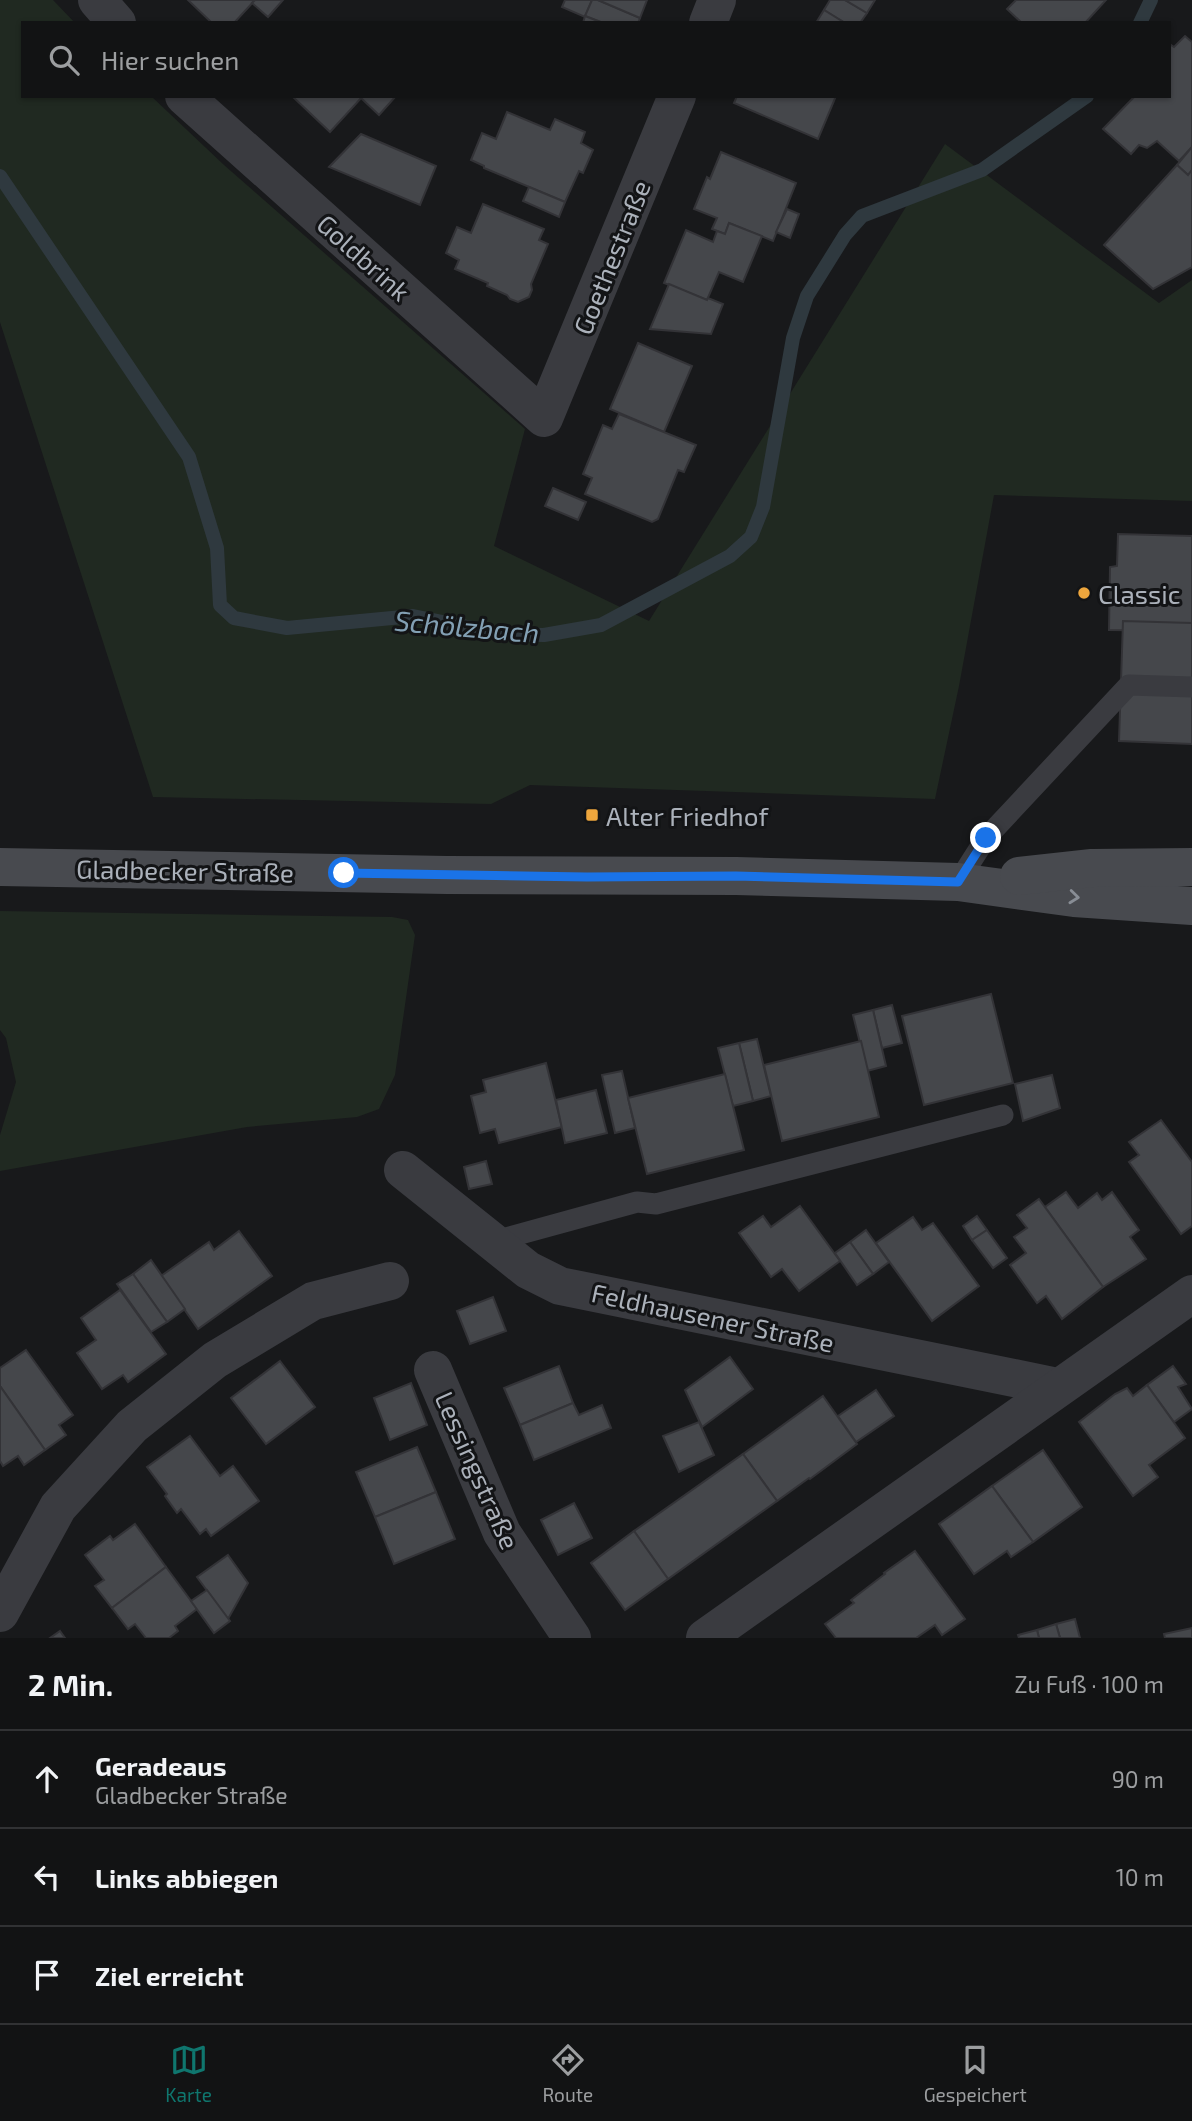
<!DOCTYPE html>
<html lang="de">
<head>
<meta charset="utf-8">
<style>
  body { margin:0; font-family:"Exo 2",sans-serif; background:#1f2022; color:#f1f3f6 }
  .stop { position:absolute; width:21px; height:21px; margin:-16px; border:5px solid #1a73e8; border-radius:50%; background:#fff }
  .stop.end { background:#1a73e8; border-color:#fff; box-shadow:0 2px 7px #0008 }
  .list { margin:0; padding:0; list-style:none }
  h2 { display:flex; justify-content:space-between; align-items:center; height:91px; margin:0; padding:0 28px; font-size:30px }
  h2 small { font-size:23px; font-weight:400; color:#9c9ea0 }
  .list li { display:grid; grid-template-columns:46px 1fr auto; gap:21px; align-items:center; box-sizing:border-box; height:98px; padding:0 28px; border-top:2px solid #313234 }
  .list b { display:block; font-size:26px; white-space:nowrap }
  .list p { margin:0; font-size:23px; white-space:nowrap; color:#9c9ea0 }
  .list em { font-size:23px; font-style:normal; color:#9c9ea0 }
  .icon { flex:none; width:38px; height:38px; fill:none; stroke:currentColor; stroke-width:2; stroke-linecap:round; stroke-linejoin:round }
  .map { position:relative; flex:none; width:1192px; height:1638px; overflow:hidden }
  .search { position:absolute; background:#121314; box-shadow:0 2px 5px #0004; left:21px; right:21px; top:21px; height:77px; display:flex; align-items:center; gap:18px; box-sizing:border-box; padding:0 24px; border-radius:0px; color:#9c9ea0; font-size:26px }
  .sheet { height:385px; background:#121314 }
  nav { display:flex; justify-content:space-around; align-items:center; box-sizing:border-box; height:98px; border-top:2px solid #313234; background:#121314; font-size:19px; color:#9c9ea0 }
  nav a { display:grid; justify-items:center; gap:4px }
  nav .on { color:#0f766e }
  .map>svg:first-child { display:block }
  .green { fill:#202921 }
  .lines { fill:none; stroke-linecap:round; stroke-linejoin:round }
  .stream { stroke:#2f393f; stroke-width:14 }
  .building { fill:#45474b; stroke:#333337; stroke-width:2 }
  .service { stroke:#3a3b40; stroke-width:21 }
  .minor { stroke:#3a3b40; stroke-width:38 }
  .secondary { stroke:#484a4f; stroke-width:38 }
  .oneway { stroke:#888d95 }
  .route { stroke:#1a73e8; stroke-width:9 }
  .poi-dot { fill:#eea63d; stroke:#131416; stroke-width:2.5 }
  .labels { text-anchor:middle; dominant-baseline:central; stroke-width:6; stroke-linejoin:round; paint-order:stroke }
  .street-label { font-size:26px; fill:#abb1ba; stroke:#131416 }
  .poi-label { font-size:26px; fill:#abb1ba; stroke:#131416; text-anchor:start }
  .water-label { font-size:28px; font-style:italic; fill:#83a0b4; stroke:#131416 }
</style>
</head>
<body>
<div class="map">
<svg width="1192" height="1638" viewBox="0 0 1192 1638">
  <rect width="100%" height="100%" fill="#18191b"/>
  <g class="green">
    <polygon points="0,0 53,0 75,23 23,23 23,96 151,96 224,165 525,429 494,546 649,621 945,144 1159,303 1192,280 1192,501 994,495 959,686 935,799 530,785 491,804 153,797 0,322"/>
    <polygon points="0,911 392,917 408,920 415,935 395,1075 379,1109 357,1117 247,1127 0,1171 0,1135 16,1082 6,1038 0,1030"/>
  </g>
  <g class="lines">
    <g class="stream">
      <polyline points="1140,23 1151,0"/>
      <polyline points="0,176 189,457 217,548 220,605 234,618 287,628 413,616 502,634 544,635 601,625 730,556 751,537 763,507 793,338 807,296 845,235 862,216 982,170 1087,96"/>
    </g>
  </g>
  <g class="building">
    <polygon points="188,0 255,0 234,23 212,23"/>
    <polygon points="255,0 283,0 268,17 252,3"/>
    <polygon points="565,0 592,0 585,17 562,7"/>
    <polygon points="592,0 598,0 640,18 638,23 603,23 585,16"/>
    <polygon points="598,0 647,0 640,18"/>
    <polygon points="830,0 845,0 867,13 860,23 845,23 824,10"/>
    <polygon points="845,0 875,0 867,13"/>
    <polygon points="1016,0 1106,0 1085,23 1022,23 1007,9"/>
    <polygon points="824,10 845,23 816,23"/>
    <polygon points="585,16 603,23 583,23"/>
    <polygon points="1185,36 1192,42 1192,147 1179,161 1157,141 1147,148 1139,145 1131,154 1103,129 1135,96 1169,96 1169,46 1171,45 1174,47"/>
    <polygon points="292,96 363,96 330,132"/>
    <polygon points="363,96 396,96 379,115 361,98"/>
    <polygon points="737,96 836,96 818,139 734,103"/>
    <polygon points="507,112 550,130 555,119 585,132 581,143 593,150 583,173 579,171 565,202 484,168 484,166 471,160 482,133 496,139"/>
    <polygon points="361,134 436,166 420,205 329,167"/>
    <polygon points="1192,147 1192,170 1188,175 1177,165"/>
    <polygon points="721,152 796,183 773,241 729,223 725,234 712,229 717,218 694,209 707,177 710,179"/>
    <polygon points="1177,165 1188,175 1192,170 1192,267 1153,289 1104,245"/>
    <polygon points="529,187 565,202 559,217 523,201"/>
    <polygon points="483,204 544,229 539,240 548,244 531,284 532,290 529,297 518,302 510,299 507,295 487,286 488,283 455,269 459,260 446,253 457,227 471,233"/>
    <polygon points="787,209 799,214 790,238 776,232"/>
    <polygon points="729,223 762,236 743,282 719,272 707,300 664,283 686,230 713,242 717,231 725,234"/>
    <polygon points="669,284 707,300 708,298 723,304 711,334 650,329"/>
    <polygon points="638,343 692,366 664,432 610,409"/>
    <polygon points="619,414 696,445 684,472 678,470 658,519 652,522 585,494 592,478 583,474 603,425 612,429"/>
    <polygon points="553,488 586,502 578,520 545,506"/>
    <polygon points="1118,534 1192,536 1192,631 1109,630 1110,567 1117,566"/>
    <polygon points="1123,621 1192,623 1192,744 1119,741"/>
    <polygon points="991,994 1013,1083 924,1105 902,1016"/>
    <polygon points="892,1005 902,1043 882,1048 873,1010"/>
    <polygon points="873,1010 886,1066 867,1071 853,1015"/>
    <polygon points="757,1039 771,1096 753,1101 739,1043"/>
    <polygon points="861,1041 879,1117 782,1141 764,1065"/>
    <polygon points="739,1043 753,1101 733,1106 718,1048"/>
    <polygon points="546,1063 562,1127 499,1143 495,1129 480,1133 471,1096 486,1092 483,1080"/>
    <polygon points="622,1071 635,1128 615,1133 602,1075"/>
    <polygon points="725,1074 744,1150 647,1174 628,1098"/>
    <polygon points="1052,1075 1060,1108 1023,1121 1015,1084"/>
    <polygon points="596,1090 607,1133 565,1143 556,1100"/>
    <polygon points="1161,1120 1192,1162 1192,1226 1181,1234 1129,1162 1139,1155 1129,1142"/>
    <polygon points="486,1161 492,1184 469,1189 464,1167"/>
    <polygon points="1066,1192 1078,1208 1097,1193 1102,1200 1112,1192 1139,1230 1130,1237 1146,1259 1103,1287 1045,1207"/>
    <polygon points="1039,1199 1103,1287 1062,1319 1046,1296 1037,1303 1010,1265 1026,1253 1014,1237 1027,1228 1017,1215"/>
    <polygon points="800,1206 840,1261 799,1291 782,1269 771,1277 739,1233 763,1216 771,1227"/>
    <polygon points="977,1216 987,1230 972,1240 963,1226"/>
    <polygon points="913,1217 922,1230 933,1223 979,1286 932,1321 876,1243"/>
    <polygon points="866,1230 889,1262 873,1274 850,1242"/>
    <polygon points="987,1230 1007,1258 993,1268 972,1240"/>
    <polygon points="239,1231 272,1276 198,1329 161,1276 209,1242 214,1250"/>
    <polygon points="850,1242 873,1274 857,1285 835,1253"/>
    <polygon points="151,1260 185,1309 167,1322 133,1274"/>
    <polygon points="133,1274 167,1322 151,1332 117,1284"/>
    <polygon points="120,1290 166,1354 128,1382 123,1375 102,1389 77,1353 96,1340 81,1318"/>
    <polygon points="493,1297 506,1331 470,1344 457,1311"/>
    <polygon points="26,1350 73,1415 59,1425 66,1435 45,1450 0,1386 0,1368"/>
    <polygon points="730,1357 753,1389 702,1427 685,1390"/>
    <polygon points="280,1361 315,1407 266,1444 231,1398"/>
    <polygon points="559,1366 573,1403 520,1425 504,1388"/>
    <polygon points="1173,1366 1186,1384 1178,1387 1192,1409 1174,1422 1147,1385"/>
    <polygon points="411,1383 427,1425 390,1440 374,1398"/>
    <polygon points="1147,1385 1185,1438 1149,1465 1158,1477 1133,1496 1079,1422 1115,1394 1127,1388 1133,1396"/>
    <polygon points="0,1386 45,1450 24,1465 18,1456 3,1466 0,1461"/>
    <polygon points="876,1390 894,1416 856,1442 838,1416"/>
    <polygon points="823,1396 857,1444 810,1479 809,1478 777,1501 743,1454"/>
    <polygon points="573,1403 579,1415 602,1405 611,1428 534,1460 520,1425"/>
    <polygon points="699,1422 714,1455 679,1472 663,1436"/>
    <polygon points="190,1436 220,1476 233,1466 259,1501 211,1536 206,1529 200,1534 181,1509 177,1513 165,1496 167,1494 147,1467"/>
    <polygon points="417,1447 436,1492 375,1517 356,1472"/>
    <polygon points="1043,1450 1082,1507 1033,1542 992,1486"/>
    <polygon points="743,1454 777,1501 668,1579 634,1531"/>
    <polygon points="992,1486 1033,1542 1011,1557 1007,1551 974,1574 939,1524"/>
    <polygon points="436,1492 455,1539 394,1564 375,1517"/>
    <polygon points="574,1503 592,1538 558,1555 541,1520"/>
    <polygon points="135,1524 166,1567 112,1608 95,1586 104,1580 85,1555 110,1536 113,1540"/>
    <polygon points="634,1531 668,1579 625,1610 591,1563"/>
    <polygon points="915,1551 965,1619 942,1635 935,1625 916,1638 836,1638 825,1624 854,1603 851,1600 885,1574 884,1573"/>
    <polygon points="228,1555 248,1583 228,1619 197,1577"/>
    <polygon points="166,1567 197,1609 175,1626 178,1631 169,1638 146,1638 135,1624 128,1629 112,1608"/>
    <polygon points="207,1590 230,1621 214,1633 191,1601"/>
    <polygon points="1075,1619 1080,1638 1060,1638 1056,1624"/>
    <polygon points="1056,1624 1060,1638 1039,1638 1037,1630"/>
    <polygon points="1192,1628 1192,1638 1165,1638 1164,1634"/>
    <polygon points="1037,1630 1039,1638 1019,1638 1018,1635"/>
    <polygon points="60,1631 65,1638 50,1638"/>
  </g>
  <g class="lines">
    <g class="service">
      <polyline points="958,882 986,838 1129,685 1192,687"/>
      <polyline points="491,1242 637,1202 656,1204 1003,1115"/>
    </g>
    <g class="minor">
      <polyline points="97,0 117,23"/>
      <polyline points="708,23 717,0"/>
      <polyline points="184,96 544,418 677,96"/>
      <polyline points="403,1170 528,1270 560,1286 1058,1387"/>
      <polyline points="433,1370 502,1533 572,1638"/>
      <polyline points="0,1613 58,1507 132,1426 215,1360 313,1301 390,1281"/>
      <polyline points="705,1638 1192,1294"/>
    </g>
    <g class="secondary">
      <polyline points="0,867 447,875 736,876 958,882 1074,898 1192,906"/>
      <polyline points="1019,876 1092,868 1192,867"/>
    </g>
  </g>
  <defs><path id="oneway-chevron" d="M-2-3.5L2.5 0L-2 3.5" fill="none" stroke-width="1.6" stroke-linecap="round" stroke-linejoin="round" transform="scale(1.75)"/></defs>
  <use class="oneway" href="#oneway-chevron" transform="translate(1074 897) rotate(6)"/>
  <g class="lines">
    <polyline class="route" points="344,873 587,877 736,876 958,882 986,838"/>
  </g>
  <g class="poi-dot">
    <circle cx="1084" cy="593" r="7"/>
    <rect x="585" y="808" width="14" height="14" rx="3.5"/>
  </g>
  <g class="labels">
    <g class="street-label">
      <text transform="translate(364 257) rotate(42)">Goldbrink</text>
      <text transform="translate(611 257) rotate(-68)">Goethestraße</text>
      <text transform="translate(185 870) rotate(1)">Gladbecker Straße</text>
      <text transform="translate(713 1317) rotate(12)">Feldhausener Straße</text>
      <text transform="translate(478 1470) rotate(66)">Lessingstraße</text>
    </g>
    <g class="poi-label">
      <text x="1098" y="593">Classic</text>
      <text x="606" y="815">Alter Friedhof</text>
    </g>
    <g class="water-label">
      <text transform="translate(467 626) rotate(5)">Schölzbach</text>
    </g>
  </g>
</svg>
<div class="stop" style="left:344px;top:873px"></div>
<div class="stop end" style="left:986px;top:838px"></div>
<div class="search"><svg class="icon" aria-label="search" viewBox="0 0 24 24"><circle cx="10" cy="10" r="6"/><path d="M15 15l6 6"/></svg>Hier suchen</div>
</div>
<section class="sheet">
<h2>2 Min.<small>Zu Fuß · 100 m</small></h2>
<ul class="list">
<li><svg class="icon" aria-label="ahead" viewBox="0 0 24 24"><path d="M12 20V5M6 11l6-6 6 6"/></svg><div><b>Geradeaus</b><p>Gladbecker Straße</p></div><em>90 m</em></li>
<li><svg class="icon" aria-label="left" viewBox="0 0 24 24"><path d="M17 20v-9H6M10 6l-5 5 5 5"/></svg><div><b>Links abbiegen</b></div><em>10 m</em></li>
<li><svg class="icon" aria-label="arrive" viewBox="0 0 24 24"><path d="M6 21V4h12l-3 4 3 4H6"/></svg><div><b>Ziel erreicht</b></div></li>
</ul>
</section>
<nav>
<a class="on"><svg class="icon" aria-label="map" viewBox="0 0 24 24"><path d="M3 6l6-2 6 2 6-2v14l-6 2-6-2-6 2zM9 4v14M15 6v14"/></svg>Karte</a>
<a><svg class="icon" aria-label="directions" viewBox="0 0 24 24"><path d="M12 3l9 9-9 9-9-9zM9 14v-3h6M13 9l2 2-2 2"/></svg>Route</a>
<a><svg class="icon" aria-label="saved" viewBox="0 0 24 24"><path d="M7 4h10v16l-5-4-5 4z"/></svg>Gespeichert</a>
</nav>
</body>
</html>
